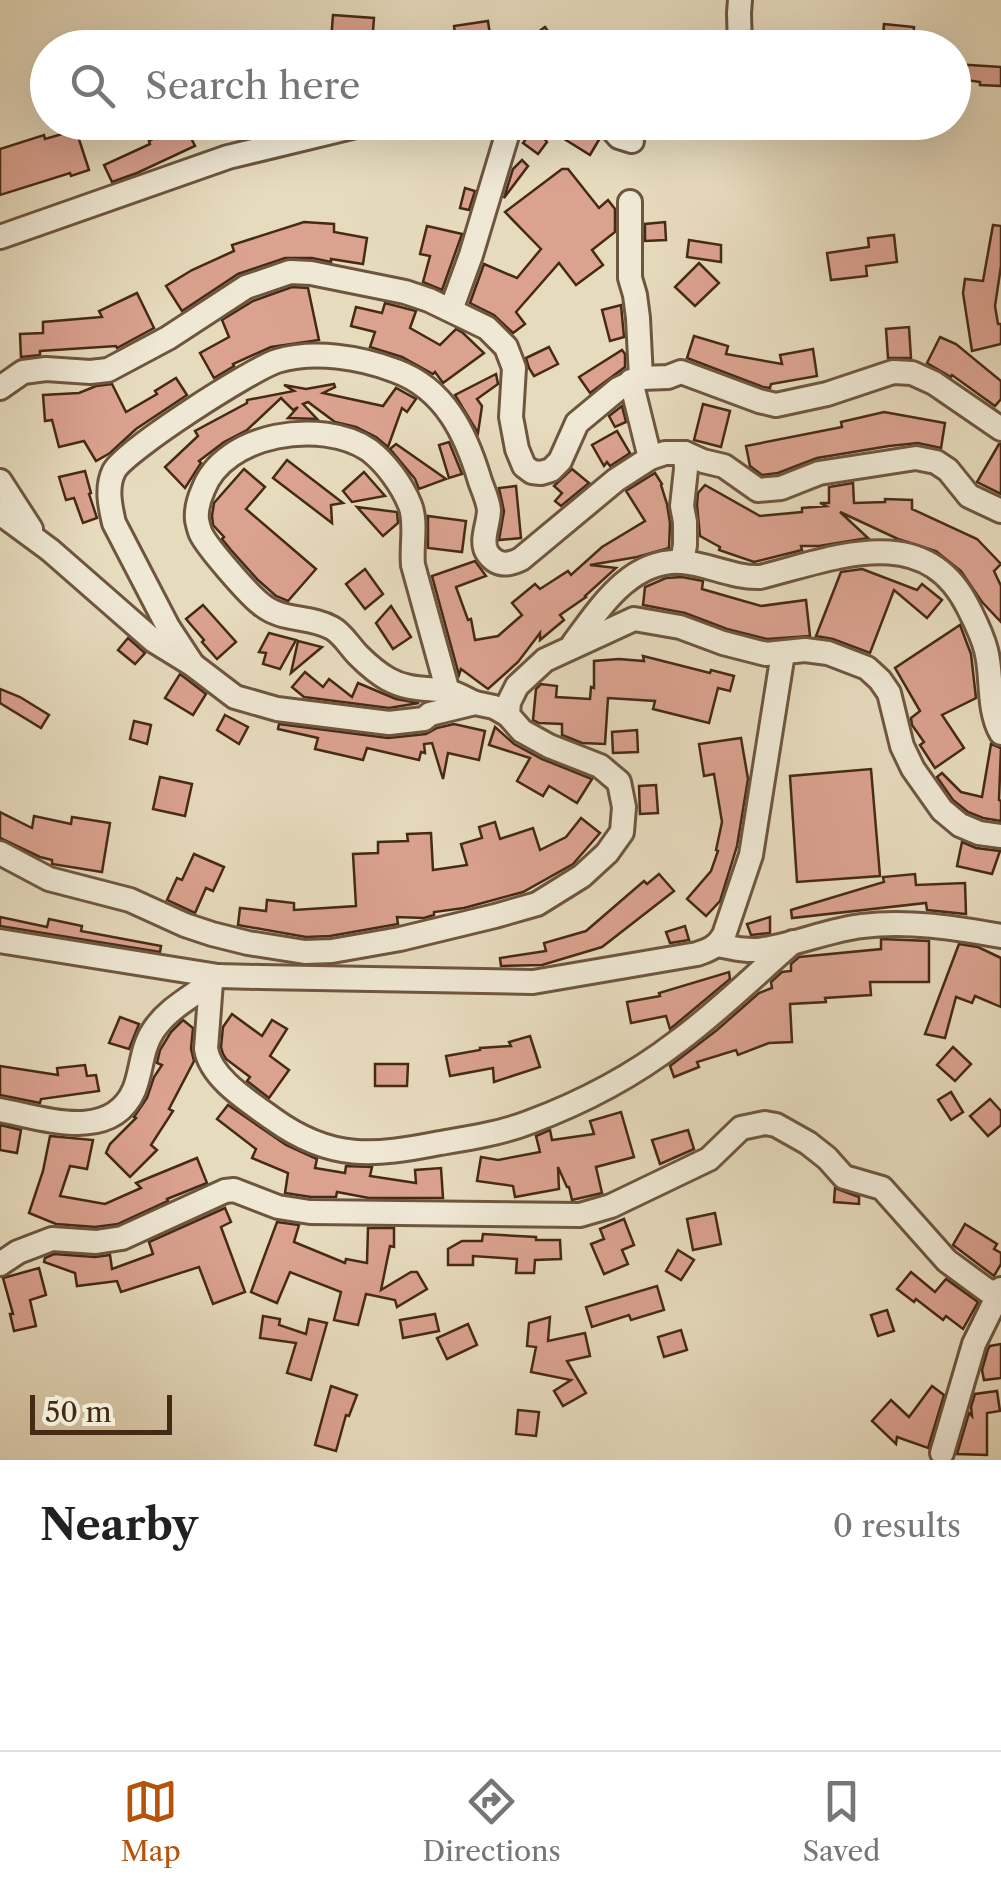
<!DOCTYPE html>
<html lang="en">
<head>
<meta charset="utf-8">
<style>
  body { margin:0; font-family:"Libre Caslon Text",serif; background:#f6f6f6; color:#222 }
  .scale { position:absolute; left:30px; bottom:25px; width:142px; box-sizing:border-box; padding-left:10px; border:5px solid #452a14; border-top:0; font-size:28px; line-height:35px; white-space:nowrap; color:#452a14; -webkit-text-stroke:8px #efe8d5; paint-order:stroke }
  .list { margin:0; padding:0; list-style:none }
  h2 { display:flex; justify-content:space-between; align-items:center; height:130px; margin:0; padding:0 40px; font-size:42px }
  h2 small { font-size:32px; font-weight:400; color:#767676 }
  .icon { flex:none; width:55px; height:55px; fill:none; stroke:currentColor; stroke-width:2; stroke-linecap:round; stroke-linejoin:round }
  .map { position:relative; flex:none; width:1001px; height:1460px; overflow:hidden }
  .search { position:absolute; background:#fff; box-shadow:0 10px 40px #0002; left:30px; right:30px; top:30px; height:110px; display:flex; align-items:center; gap:25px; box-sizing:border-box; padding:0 35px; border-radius:55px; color:#767676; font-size:38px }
  .sheet { height:290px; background:#fff }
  nav { display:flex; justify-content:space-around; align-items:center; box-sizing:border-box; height:140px; border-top:2px solid #e0e0e0; background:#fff; font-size:28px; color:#767676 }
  nav a { display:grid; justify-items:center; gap:5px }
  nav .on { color:#b45309 }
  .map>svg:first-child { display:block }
  .building { fill:#dba290; stroke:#452a14; stroke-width:2.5 }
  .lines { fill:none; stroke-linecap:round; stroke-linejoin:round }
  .minor-casing { stroke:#6e563e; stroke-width:28 }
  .minor { stroke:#efe8d5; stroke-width:22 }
</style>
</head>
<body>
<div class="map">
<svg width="1001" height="1460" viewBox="0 0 1001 1460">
  <rect width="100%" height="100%" fill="#e7dbbe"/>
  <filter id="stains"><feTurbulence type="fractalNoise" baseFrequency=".002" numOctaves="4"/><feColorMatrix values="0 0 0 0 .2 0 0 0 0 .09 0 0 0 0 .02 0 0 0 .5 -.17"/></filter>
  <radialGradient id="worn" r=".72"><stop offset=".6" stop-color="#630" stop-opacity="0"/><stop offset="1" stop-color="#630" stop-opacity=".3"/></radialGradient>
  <g class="building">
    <polygon points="333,15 374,18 372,44 331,41"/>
    <polygon points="488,21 490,35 456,40 454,26"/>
    <polygon points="884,24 914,27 912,48 882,48"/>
    <polygon points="545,27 560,48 516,48"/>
    <polygon points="954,64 1001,67 1001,86 980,85 980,82 954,78"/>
    <polygon points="537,122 577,122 600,138 590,155"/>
    <polygon points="184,124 195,146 137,173 112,182 104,165 150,144 149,141"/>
    <polygon points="535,127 547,142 538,154 523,143"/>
    <polygon points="76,130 89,170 71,176 70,173 0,195 0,149 44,135 45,139"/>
    <polygon points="522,160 528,166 504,198 513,169"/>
    <polygon points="562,169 568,169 599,208 608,200 615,209 615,232 592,250 603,265 576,285 559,263 516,312 525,324 513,333 494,315 470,303 484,264 517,278 541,249 505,212"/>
    <polygon points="465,188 475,191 469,210 460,208"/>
    <polygon points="304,222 334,224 334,232 367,238 363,264 331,259 331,262 312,258 285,258 238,274 182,311 166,286 192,270 234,251 232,245"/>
    <polygon points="665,222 666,240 645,241 645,224"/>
    <polygon points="993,225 1001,226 1001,266 995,306 998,324 1001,324 1001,344 972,351 963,293 965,279 983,281"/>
    <polygon points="427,226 462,234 442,290 423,282 430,256 420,254"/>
    <polygon points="894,235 897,262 866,266 867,276 831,280 827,253 869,247 868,238"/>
    <polygon points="689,240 721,245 721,262 687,257"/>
    <polygon points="699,263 719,283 695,306 675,287"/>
    <polygon points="292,287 308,288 319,340 271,347 233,364 234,366 214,378 200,353 229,337 222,320 253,301"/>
    <polygon points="137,293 154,328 117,348 116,346 40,351 40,355 21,357 20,334 43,333 43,322 102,317 99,311"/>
    <polygon points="385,303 416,311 410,328 440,345 456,329 463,333 484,353 443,383 435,372 433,374 402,357 370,347 375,332 351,326 356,307 382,313"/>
    <polygon points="621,305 624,337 610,341 602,310"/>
    <polygon points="909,327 911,358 888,358 886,329"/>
    <polygon points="694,336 728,346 726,354 782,364 780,355 813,349 817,376 771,384 770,388 763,387 687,358"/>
    <polygon points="940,337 956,344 1001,381 1001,399 995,406 952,375 951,377 927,363"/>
    <polygon points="549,347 558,364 534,376 529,368 526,358"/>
    <polygon points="622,350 625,354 625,367 590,393 579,377"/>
    <polygon points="496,374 498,384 477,399 482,406 478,433 455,395"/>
    <polygon points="176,378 187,395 136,429 110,453 96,461 84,441 59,447 52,420 45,421 43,395 79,393 96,386 112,384 126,412 157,394 155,391"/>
    <polygon points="334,384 335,387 323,393 383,406 396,388 416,399 407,412 402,408 388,447 376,437 356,427 335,422 308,402 303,404 317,419 288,418 298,407 293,410 281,398 247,430 224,442 199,461 201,463 185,488 165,467 198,436 195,431 247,403 247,400 294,391 284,385 306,389"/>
    <polygon points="703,404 730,411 721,447 694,440"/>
    <polygon points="622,406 626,422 615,427 609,416"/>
    <polygon points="884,412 945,423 941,448 918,443 889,446 817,458 778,473 762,475 750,466 746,446 842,427 841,422"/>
    <polygon points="617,431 630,453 610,466 607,462 604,466 592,445"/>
    <polygon points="449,442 462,474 449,478 439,445"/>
    <polygon points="396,444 446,479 419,489 415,479 390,449"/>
    <polygon points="999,444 1001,444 1001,494 977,482"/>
    <polygon points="287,460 343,503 331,505 332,523 273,478"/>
    <polygon points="244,469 265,487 246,509 316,569 288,601 276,596 258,580 231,550 222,539 224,537 213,525 212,516 214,503"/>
    <polygon points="572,469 589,483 561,506 555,501 562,493 554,486"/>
    <polygon points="85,471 91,493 89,494 97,518 83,523 74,498 66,500 59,477"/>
    <polygon points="364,472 385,496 352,502 343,491"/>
    <polygon points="655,473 662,484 661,485 667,504 670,523 669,548 637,557 590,565 616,568 585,596 586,597 560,615 564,620 540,640 540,633 518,662 488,689 461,669 459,675 432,576 475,561 486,576 456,587 468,620 471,619 475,640 498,636 522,615 512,603 535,584 540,589 568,571 571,575 602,547 645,521 626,491"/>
    <polygon points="853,483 854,503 885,502 885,499 912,500 912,509 977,539 1001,564 994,571 1001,586 1001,622 982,602 961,571 936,551 898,539 840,512 868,538 819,546 801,546 802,550 754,562 719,550 720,547 700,536 697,505 698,493 705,485 760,516 802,512 802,508 826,506 820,503 829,503 829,487"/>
    <polygon points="516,486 521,538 499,540 504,511 499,488"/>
    <polygon points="357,507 397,512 398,523 383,536"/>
    <polygon points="428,516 466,521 462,552 428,548"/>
    <polygon points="365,569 383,594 365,609 346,584"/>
    <polygon points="862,569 917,590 922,584 942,600 927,618 894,590 870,653 833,639 816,636 841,572"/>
    <polygon points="682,577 703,581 702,589 761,606 806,600 810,636 767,639 727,629 685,613 643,605 645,587 666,578"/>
    <polygon points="203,605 236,642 217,659 202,642 204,640 186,619"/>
    <polygon points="391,606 411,637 393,649 376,623"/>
    <polygon points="960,625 971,654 976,698 942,715 964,748 935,768 920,745 924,742 912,725 911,718 920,711 895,668"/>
    <polygon points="269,633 296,640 280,669 263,664 266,653 259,652"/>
    <polygon points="128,638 145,653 135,664 118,650"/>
    <polygon points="298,641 322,647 291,673"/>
    <polygon points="643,656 710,673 711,670 734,676 730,691 718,688 709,723 653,709 655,701 608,698 605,744 582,743 562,735 562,724 539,723 533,720 536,689 541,684 557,686 556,697 590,699 591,687 594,688 594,661 619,659 644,661"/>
    <polygon points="305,672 323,687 329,679 352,697 358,683 396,699 419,703 389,708 304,697 292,687"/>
    <polygon points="180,674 206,694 193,715 165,698"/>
    <polygon points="0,689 20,697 49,715 41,728 0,703"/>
    <polygon points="225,715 248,727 239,744 217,730"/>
    <polygon points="134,721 151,725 147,744 130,739"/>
    <polygon points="279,724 388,738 426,734 437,728 454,724 485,731 479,760 448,753 443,779 432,743 424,744 425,753 421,752 419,760 367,748 363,760 315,749 318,738 278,729"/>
    <polygon points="495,727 514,744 542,759 592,779 577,803 549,786 543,796 517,781 530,758 489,745"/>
    <polygon points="637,730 638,752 613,753 612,732"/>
    <polygon points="741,738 748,779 737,846 720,901 706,916 687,899 711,871 718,851 716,850 722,822 714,774 704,776 699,744"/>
    <polygon points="991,744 1001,748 999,800 1001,801 1001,821 983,818 968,812 953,800 937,777 942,773 961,792 982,797"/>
    <polygon points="871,769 880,876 797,882 790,776"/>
    <polygon points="160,777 192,784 185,816 153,809"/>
    <polygon points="656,785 658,813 640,814 639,786"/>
    <polygon points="0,812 32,828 34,816 71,824 72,817 110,823 102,872 52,864 52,860 40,857 0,838"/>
    <polygon points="581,818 600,833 573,864 523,892 464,908 434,912 434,915 424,918 397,917 398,924 330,936 306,937 238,925 240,908 266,911 267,900 294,903 294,910 356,906 353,854 378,853 378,842 408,841 407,834 431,833 433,870 467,865 461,844 482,838 479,827 495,822 500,839 533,828 540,850 566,837"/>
    <polygon points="962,842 976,848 1000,851 992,874 957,866"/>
    <polygon points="194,854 224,867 213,891 206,888 195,913 167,900 177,878 182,880"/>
    <polygon points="659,874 674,891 602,947 542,965 501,966 500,958 546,951 544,943 586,931 644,881 647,884"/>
    <polygon points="915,874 916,885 965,883 966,914 927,910 926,903 792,918 791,910 884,882 883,877"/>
    <polygon points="0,917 47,927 49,919 82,926 81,931 161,946 160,952 0,926"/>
    <polygon points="770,917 770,933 751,935 747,924"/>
    <polygon points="685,926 689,940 670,943 666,932"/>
    <polygon points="881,939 929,941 929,982 870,982 871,995 825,998 826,1002 790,1004 792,1042 769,1043 738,1055 736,1050 697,1062 699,1067 674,1077 670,1066 717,1030 759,993 772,988 771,982 782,972 791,971 791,964 799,957 881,949"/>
    <polygon points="959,944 978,947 1001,958 1001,1007 975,996 972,1003 956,997 945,1038 925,1034"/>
    <polygon points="729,972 730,979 670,1029 666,1016 631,1023 627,1002 660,996 659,993"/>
    <polygon points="232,1014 262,1036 272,1020 287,1029 270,1056 289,1070 269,1098 247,1081 250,1077 226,1059 223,1054 221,1047 223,1027"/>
    <polygon points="120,1017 139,1024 129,1049 109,1043"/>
    <polygon points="183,1020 193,1028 191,1049 194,1061 169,1109 173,1111 151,1145 157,1150 130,1177 106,1153 110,1144 136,1118 134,1117 147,1098 154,1077 162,1065 157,1063 160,1050 171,1032"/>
    <polygon points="530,1036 540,1067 494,1082 493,1068 450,1076 446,1056 480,1050 480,1048 511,1046 509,1042"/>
    <polygon points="953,1047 971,1064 955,1081 937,1065"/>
    <polygon points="375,1064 408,1064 407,1086 375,1086"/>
    <polygon points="85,1065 87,1076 96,1075 99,1091 41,1099 40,1103 0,1095 0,1066 58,1075 57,1068"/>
    <polygon points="951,1092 963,1112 951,1120 938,1100"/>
    <polygon points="990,1099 1001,1111 1001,1125 988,1136 970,1116"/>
    <polygon points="228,1105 286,1145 317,1159 315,1168 345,1173 346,1166 372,1167 370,1176 416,1183 415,1170 441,1168 443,1198 369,1198 337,1192 336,1197 311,1197 285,1193 288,1173 252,1158 256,1149 217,1119"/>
    <polygon points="621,1112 634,1157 596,1167 602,1193 572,1200 569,1187 567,1187 558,1167 559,1189 515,1197 513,1186 477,1181 481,1157 498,1160 540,1152 536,1136 550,1130 552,1140 594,1134 590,1121"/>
    <polygon points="0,1125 21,1130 17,1153 0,1150"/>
    <polygon points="688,1130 694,1149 660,1164 652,1140"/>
    <polygon points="50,1136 93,1140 87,1169 70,1166 60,1196 105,1204 141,1188 136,1183 197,1158 207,1183 167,1199 168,1201 118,1224 95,1227 56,1224 29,1213 43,1171"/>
    <polygon points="835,1188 859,1197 859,1204 834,1202"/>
    <polygon points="225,1208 231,1222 221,1227 245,1292 213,1304 199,1267 121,1292 117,1281 77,1286 75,1273 44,1262 45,1258 54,1254 95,1257 110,1255 112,1269 153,1254 149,1242"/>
    <polygon points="715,1213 721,1244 693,1250 687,1219"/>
    <polygon points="624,1219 634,1245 622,1250 628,1264 604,1274 591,1244 604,1239 600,1229"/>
    <polygon points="277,1222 299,1225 294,1242 345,1263 346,1259 367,1263 368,1228 394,1228 394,1247 390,1246 381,1290 411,1272 417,1272 427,1289 397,1307 395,1300 366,1294 358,1325 334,1320 341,1292 290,1272 277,1303 251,1292"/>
    <polygon points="965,1224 997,1244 994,1249 1001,1253 1001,1264 994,1276 953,1245"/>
    <polygon points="483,1234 536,1237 536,1240 560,1240 561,1259 535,1260 534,1273 516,1273 517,1259 473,1256 473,1265 448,1265 448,1249 462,1241 482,1241"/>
    <polygon points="678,1250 694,1260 681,1280 666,1271"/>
    <polygon points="39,1268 46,1295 30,1300 36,1326 14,1331 10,1314 13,1314 3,1278"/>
    <polygon points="911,1272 935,1292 946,1279 978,1302 963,1329 946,1316 943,1320 916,1299 914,1302 897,1289"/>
    <polygon points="657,1286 664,1310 631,1320 629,1315 592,1327 586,1307"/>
    <polygon points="887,1310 894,1331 878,1336 871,1315"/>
    <polygon points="435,1314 439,1331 403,1338 400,1320"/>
    <polygon points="263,1316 280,1319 279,1325 306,1334 309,1319 327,1323 311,1380 287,1373 296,1343 260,1338"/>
    <polygon points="550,1317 548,1341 585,1333 590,1356 567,1361 586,1393 563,1406 554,1391 571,1380 531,1372 536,1347 527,1346 529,1323"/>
    <polygon points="468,1324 477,1345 447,1359 437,1338"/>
    <polygon points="681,1330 687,1350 664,1357 658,1337"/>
    <polygon points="1001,1344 1001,1378 984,1380 982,1370 988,1349 990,1346"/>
    <polygon points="331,1386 357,1395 349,1416 346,1415 336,1451 315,1445"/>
    <polygon points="932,1386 944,1395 928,1448 897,1437 896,1444 872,1421 891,1400 909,1417"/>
    <polygon points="997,1391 1000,1411 987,1413 987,1455 957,1454 969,1413 972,1416 971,1407 975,1394"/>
    <polygon points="518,1410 539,1412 536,1436 516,1434"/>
  </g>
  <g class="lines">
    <defs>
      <g id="minor">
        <polyline points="740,0 739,13 740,48"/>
        <polyline points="606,122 619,137 632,141"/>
        <polyline points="630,202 630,278 635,295 638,318 641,378"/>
        <polyline points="0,237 228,157 373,122"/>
        <polyline points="451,310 471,255 511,122"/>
        <polyline points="631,381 650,458"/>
        <polyline points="0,388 23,372 46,369 90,372 108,370 168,338 246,287 290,272 311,273 405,292 429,300 487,328 506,347 514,368 511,417 517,449 524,466 532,472 541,473 551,470 560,461 577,423 618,389 641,378 668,377 681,372 759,401 776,405 827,394 893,372 912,373 934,383 1001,429"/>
        <polyline points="0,481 31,529"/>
        <polyline points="0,513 50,550 154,641 193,665 235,697 277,709 389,723 424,719 430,714 475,703 494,707 508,715"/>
        <polyline points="682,562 685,545 685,522 682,506 686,469 685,453"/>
        <path d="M573,644c27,-36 57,-85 109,-82 26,2 51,16 78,15 73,-18 164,-58 208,30 7,14 14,27 18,43 7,26 1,58 15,83"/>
        <path d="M193,665l-25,-38 -54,-104c-4,-17 -8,-36 0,-52 11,-21 138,-102 163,-110 37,-11 83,-4 119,10 49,18 70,63 84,110 3,9 8,19 9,29 0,14 -10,32 -1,44 10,13 21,11 33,5l95,-79 34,-22 15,-5h20l18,8 21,5 34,24 23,-2 38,-15 97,-15 20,4 12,8 21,26 32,15"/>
        <path d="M448,692l-35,-127c-2,-19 4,-43 -3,-60 -8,-20 -24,-42 -41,-55 -47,-32 -145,-17 -166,40 -4,9 -7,20 -6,30 1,5 2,10 4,14 7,14 47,60 60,70 21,18 48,11 71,24 11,6 17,18 26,27 9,9 19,18 30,24 19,11 38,9 59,12 10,2 19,8 28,12"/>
        <polyline points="0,853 49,879 130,900 185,925 212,934 248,943 305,952 332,951 400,939 495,916 537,904 582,876 607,853 622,832 624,807 619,782 600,766 549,746 522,731 508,715 509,702 517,686 545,660 634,619 680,627 723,643 766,654 805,650 828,653 867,668 880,680 889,693 902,746 913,769 942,810 960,825 979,833 1001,836"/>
        <path d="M0,941l218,35 42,1 273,5 164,-28c12,-4 20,-7 27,-19l27,-80 32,-202"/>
        <path d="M718,945c15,3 31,7 46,4 34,-5 64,-19 98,-23 46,-6 94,2 139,10"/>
        <path d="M211,982l-5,67c5,30 44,53 67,70 58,42 101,37 167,24 30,-5 62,-10 90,-21 51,-19 104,-47 147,-80 41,-30 78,-67 116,-100"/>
        <path d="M0,1110c43,8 111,33 134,-20 8,-19 7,-41 19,-59 16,-25 44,-36 65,-55"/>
        <polyline points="0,1264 18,1252 52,1239 96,1242 122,1238 225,1191 234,1190 278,1207 310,1212 580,1215 611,1206 709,1159 741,1128 765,1123 776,1125 808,1143 827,1158 844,1177 882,1188 947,1261 988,1291 1001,1292"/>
        <polyline points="942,1453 974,1344 1001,1289"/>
      </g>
    </defs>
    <use href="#minor" class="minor-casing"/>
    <use href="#minor" class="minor"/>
  </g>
  <rect width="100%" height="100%" filter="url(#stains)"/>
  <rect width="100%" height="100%" fill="url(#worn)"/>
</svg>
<div class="scale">50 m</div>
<div class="search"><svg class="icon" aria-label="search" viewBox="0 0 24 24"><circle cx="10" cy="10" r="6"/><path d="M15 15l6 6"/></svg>Search here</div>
</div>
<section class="sheet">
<h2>Nearby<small>0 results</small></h2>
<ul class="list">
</ul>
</section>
<nav>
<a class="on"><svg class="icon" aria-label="map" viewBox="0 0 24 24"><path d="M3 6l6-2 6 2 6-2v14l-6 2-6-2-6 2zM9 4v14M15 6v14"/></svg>Map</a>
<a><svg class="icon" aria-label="directions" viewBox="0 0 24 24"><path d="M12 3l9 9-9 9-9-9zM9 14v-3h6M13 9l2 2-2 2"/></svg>Directions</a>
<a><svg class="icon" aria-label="saved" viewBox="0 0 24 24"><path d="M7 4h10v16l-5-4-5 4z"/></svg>Saved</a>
</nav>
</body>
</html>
